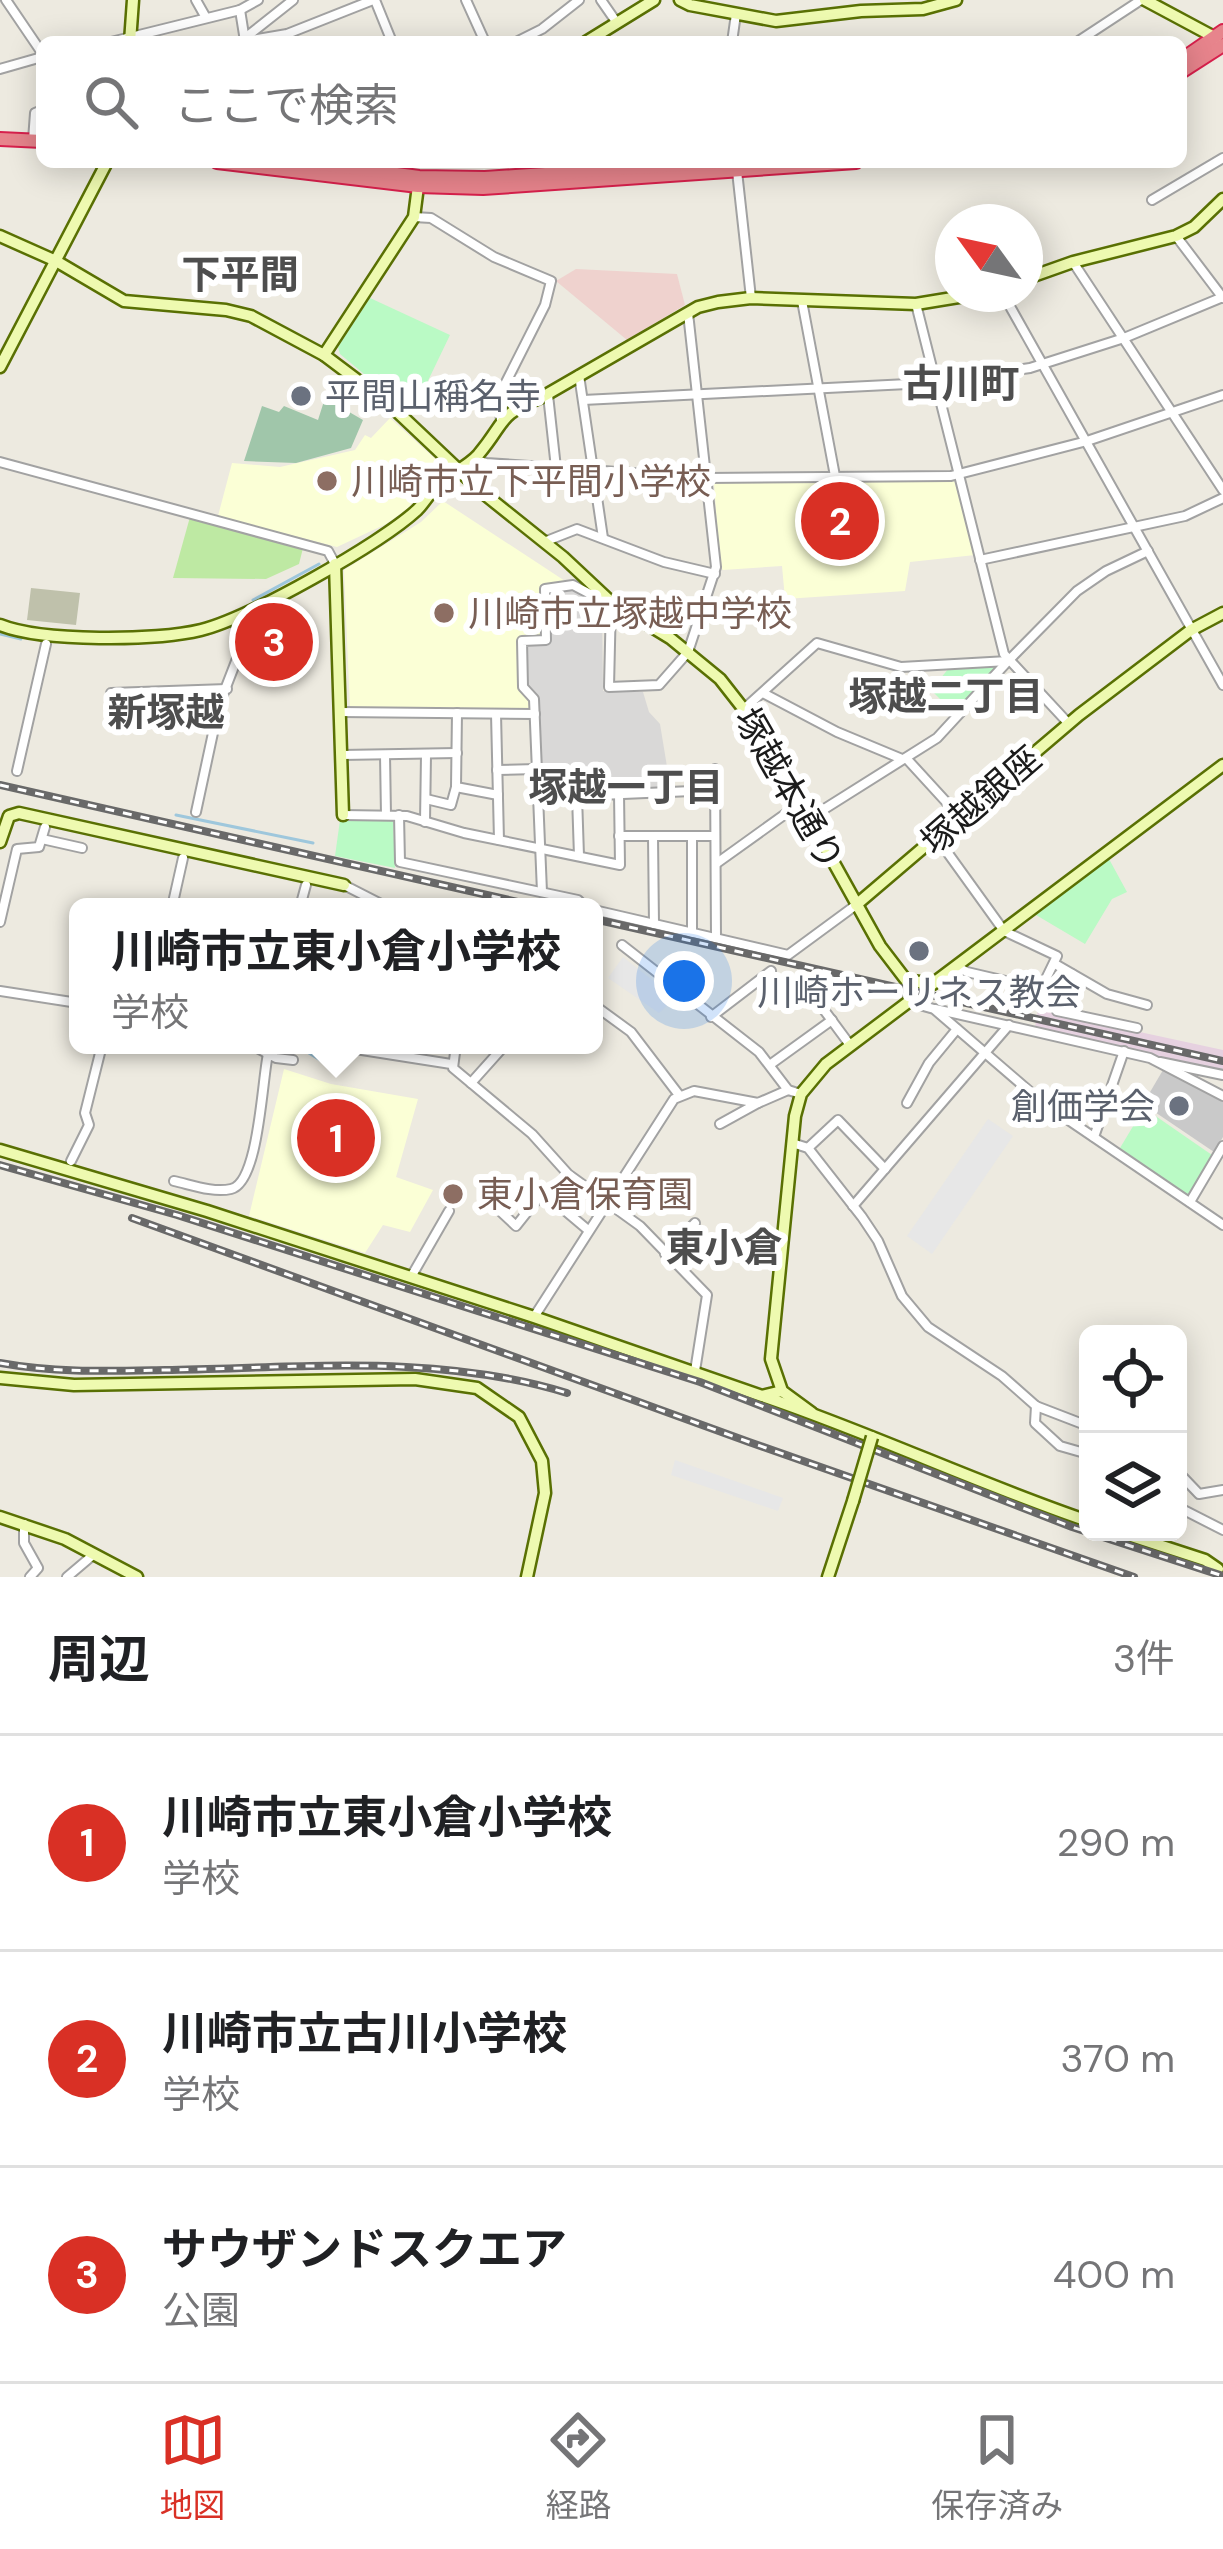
<!DOCTYPE html>
<html lang="ja">
<head>
<meta charset="utf-8">
<style>
  body { margin:0; font-family:"DM Sans","Noto Sans JP",sans-serif; background:#f2f2f2; color:#202124 }
  .controls { position:absolute; right:36px; bottom:36px; display:grid; overflow:hidden; border-radius:18px; box-shadow:0 6px 30px #0003 }
  .controls button { width:108px; height:108px; display:grid; place-items:center; padding:0; border:0; border-bottom:3px solid #e0e0e0; background:#fff; color:#202124; font:60px sans-serif }
  .compass { position:absolute; left:935px; top:204px; width:108px; height:108px; border-radius:50%; background:#fff; box-shadow:0 6px 30px #0003; rotate:303deg }
  .you { position:absolute; left:684px; top:981px; width:42px; height:42px; margin:-30px; border:9px solid #fff; border-radius:50%; background:#1a73e8; box-shadow:0 0 0 18px #1a73e833 }
  .badge { display:grid; place-items:center; width:78px; height:78px; border-radius:50%; background:#d93025; color:#fff; font-size:39px; font-weight:700 }
  .pin { position:absolute; translate:-50% -50%; border:6px solid #fff; box-shadow:0 3px 12px #0006 }
  .popup { position:absolute; left:69px; top:898px; width:534px; height:156px; box-sizing:border-box; display:grid; place-content:center; border-radius:18px; background:#fff; filter:drop-shadow(0 3px 9px #0005); font-size:39px; white-space:nowrap; color:#757577 }
  .popup b { font-size:45px; color:#202124 }
  .popup::after { content:''; position:absolute; left:50%; top:100%; margin-left:-24px; border:24px solid transparent; border-top-color:#fff }
  .list { margin:0; padding:0; list-style:none }
  h2 { display:flex; justify-content:space-between; align-items:center; height:156px; margin:0; padding:0 48px; font-size:51px }
  h2 small { font-size:39px; font-weight:400; color:#757577 }
  .list li { display:grid; grid-template-columns:78px 1fr auto; gap:36px; align-items:center; box-sizing:border-box; height:216px; padding:0 48px; border-top:3px solid #e0e0e0 }
  .list b { display:block; font-size:45px; white-space:nowrap }
  .list p { margin:0; font-size:39px; white-space:nowrap; color:#757577 }
  .list em { font-size:39px; font-style:normal; color:#757577 }
  .icon { flex:none; width:66px; height:66px; fill:none; stroke:currentColor; stroke-width:2; stroke-linecap:round; stroke-linejoin:round }
  .map { position:relative; flex:none; width:1223px; height:1577px; overflow:hidden }
  .search { position:absolute; background:#fff; box-shadow:0 6px 30px #0003; left:36px; right:36px; top:36px; height:132px; display:flex; align-items:center; gap:30px; box-sizing:border-box; padding:0 42px; border-radius:18px; color:#757577; font-size:45px }
  .sheet { height:804px; background:#fff }
  nav { display:flex; justify-content:space-around; align-items:center; box-sizing:border-box; height:168px; border-top:3px solid #e0e0e0; background:#fff; font-size:33px; color:#757577 }
  nav a { display:grid; justify-items:center; gap:6px }
  nav .on { color:#d93025 }
  .map>svg:first-child { display:block }
  .residential { fill:#d9d8d7 }
  .commercial { fill:#efd2ce }
  .industrial { fill:#e6d1e0 }
  .education { fill:#fbffd6 }
  .religious { fill:#c9c9c9 }
  .construction { fill:#bfc1ab }
  .grass { fill:#bee9a3 }
  .cemetery { fill:#a0c6aa }
  .park { fill:#bafac5 }
  .parking { fill:#e7e7e7 }
  .lines { fill:none; stroke-linecap:round; stroke-linejoin:round }
  .stream { stroke:#9ec7dc; stroke-width:3 }
  .street-casing { stroke:#a2a2a2; stroke-width:12 }
  .secondary-casing { stroke:#597003; stroke-width:15 }
  .highway-casing { stroke:#d7204c; stroke-width:16 }
  .street { stroke:#fff; stroke-width:8 }
  .secondary { stroke:#eefab0; stroke-width:10 }
  .highway { stroke:#e7848c; stroke-width:12 }
  .rail-casing { stroke:#696969; stroke-width:8 }
  .rail { stroke:#fff; stroke-width:3; stroke-dasharray:9; stroke-linecap:butt }
  .secondary-bridge-casing { stroke:#597003; stroke-width:15; stroke-linecap:butt }
  .secondary-bridge { stroke:#eefab0; stroke-width:10 }
  .worship-dot { fill:#6b7280; stroke:#fff; stroke-width:4.5 }
  .education-dot { fill:#8d6e63; stroke:#fff; stroke-width:4.5 }
  .labels { text-anchor:middle; dominant-baseline:central; stroke-width:12; stroke-linejoin:round; paint-order:stroke }
  .worship-label { font-size:36px; fill:#5b616d; stroke:#fff; text-anchor:start }
  .education-label { font-size:36px; fill:#785e54; stroke:#fff; text-anchor:start }
  .street-label { font-size:36px; fill:#1b1b1b; stroke:#fff }
  .neighbourhood-label { font-size:39px; font-weight:bold; fill:#4e4e4e; stroke:#fff }
</style>
</head>
<body>
<div class="map">
<svg width="1223" height="1577" viewBox="0 0 1223 1577">
  <rect width="100%" height="100%" fill="#edeae0"/>
  <polygon class="residential" points="578,590 602,608 603,691 643,692 649,712 660,724 671,791 541,791 538,697 528,687 527,645 551,642 550,593"/>
  <polygon class="commercial" points="576,269 677,274 685,305 627,340 556,281"/>
  <polygon class="industrial" points="1038,1010 1223,1050 1223,1072 1035,1027"/>
  <g class="education">
    <polygon points="390,418 443,466 407,509 386,524 337,547 218,516 232,463 280,467 355,450 365,435 371,438"/>
    <polygon points="954,480 975,555 910,562 905,591 785,599 782,566 723,570 720,567 714,483"/>
    <polygon points="443,501 565,581 546,585 543,637 519,639 520,689 529,699 531,710 350,709 344,570 421,522"/>
    <polygon points="284,1069 331,1084 418,1099 396,1177 433,1190 410,1232 383,1225 365,1253 249,1216"/>
  </g>
  <polygon class="religious" points="1163,1070 1223,1102 1223,1137 1214,1152 1143,1104"/>
  <polygon class="construction" points="31,588 80,593 76,625 27,620"/>
  <polygon class="grass" points="190,517 303,548 299,564 266,579 173,578"/>
  <polygon class="cemetery" points="325,398 363,420 351,448 296,463 244,461 262,406 279,412 284,406 318,420"/>
  <g class="park">
    <polygon points="370,298 450,335 412,414 340,354 338,347"/>
    <polygon points="1002,664 955,714 931,690 949,668"/>
    <polygon points="393,819 395,868 335,856 340,820"/>
    <polygon points="1109,859 1127,892 1112,899 1085,944 1036,915"/>
    <polygon points="1144,1108 1212,1155 1192,1193 1186,1194 1120,1148"/>
  </g>
  <g class="parking">
    <polygon points="623,957 675,998 659,1013 608,978"/>
    <polygon points="988,1119 1013,1136 932,1254 907,1236"/>
    <polygon points="675,1460 783,1498 778,1511 671,1475"/>
  </g>
  <g class="lines">
    <g class="stream">
      <polyline points="253,600 319,564"/>
      <polyline points="0,634 21,639"/>
      <polyline points="180,639 217,630"/>
      <polyline points="176,815 313,843"/>
      <polyline points="296,1045 338,1071"/>
    </g>
    <defs>
      <g id="street">
        <polyline points="6,0 42,53"/>
        <polyline points="196,0 205,16"/>
        <polyline points="375,0 392,42"/>
        <polyline points="466,0 485,42"/>
        <polyline points="601,0 617,23"/>
        <polyline points="240,10 245,41"/>
        <polyline points="245,41 287,34 373,0"/>
        <polyline points="111,42 240,10 258,0"/>
        <polyline points="240,42 293,0"/>
        <polyline points="516,42 542,29 579,0"/>
        <polyline points="732,42 736,14"/>
        <polyline points="1077,42 1141,0"/>
        <polyline points="0,69 42,57"/>
        <polyline points="33,140 35,113 42,110"/>
        <polyline points="736,162 751,298"/>
        <polyline points="1152,200 1223,158"/>
        <polyline points="414,217 431,218 494,257 551,281 545,305 498,398 501,420"/>
        <polyline points="1176,236 1223,298"/>
        <polyline points="1073,262 1223,490"/>
        <polyline points="1003,294 1223,685"/>
        <polyline points="802,301 835,476"/>
        <polyline points="916,304 1004,654 1069,724"/>
        <polyline points="579,375 603,538"/>
        <polyline points="548,395 556,468"/>
        <polyline points="583,400 928,383 1030,368 1124,338 1223,297"/>
        <polyline points="474,459 486,463 706,478 951,476 1087,441 1223,395"/>
        <polyline points="0,462 328,551 335,564"/>
        <polyline points="544,542 577,529 664,562 715,574"/>
        <polyline points="980,560 1185,516 1223,498"/>
        <polyline points="611,602 609,687 659,685 688,652 716,567 688,313"/>
        <polyline points="111,693 227,689"/>
        <polyline points="763,693 837,732 902,759"/>
        <polyline points="745,708 817,643 901,667 1008,661 1077,591 1106,571 1148,551"/>
        <polyline points="340,712 535,714"/>
        <polyline points="457,713 456,787 498,795"/>
        <polyline points="496,714 499,840"/>
        <polyline points="342,755 457,753"/>
        <polyline points="385,755 386,815"/>
        <polyline points="906,758 960,817"/>
        <polyline points="715,769 716,938"/>
        <polyline points="497,770 537,769"/>
        <polyline points="17,771 46,644"/>
        <polyline points="426,799 451,805 456,787"/>
        <polyline points="196,812 219,705 240,651 242,637 236,626"/>
        <polyline points="343,815 407,816 464,833 620,865 619,794"/>
        <polyline points="399,815 400,862 578,900 585,907"/>
        <polyline points="810,818 937,738 1008,661"/>
        <polyline points="425,822 426,755"/>
        <polyline points="619,836 715,836"/>
        <polyline points="653,837 654,924"/>
        <polyline points="692,837 692,933"/>
        <polyline points="937,838 1004,931 1057,956 1041,989"/>
        <polyline points="42,839 82,848"/>
        <polyline points="579,856 577,796 715,790"/>
        <polyline points="717,863 802,802"/>
        <polyline points="344,885 387,907"/>
        <polyline points="542,892 534,699 523,687 522,641 546,640 545,589 573,585 594,596 603,596"/>
        <polyline points="172,907 183,858"/>
        <polyline points="300,907 306,885"/>
        <polyline points="594,910 788,955 856,905"/>
        <polyline points="0,922 17,849 39,847 45,827"/>
        <polyline points="622,945 759,1052 788,1090 801,1094"/>
        <polyline points="1055,964 1107,994 1147,1005"/>
        <polyline points="956,966 967,972 1061,994 1057,1011 1137,1028"/>
        <polyline points="906,980 909,1002 934,1009 1042,1102 1223,1225"/>
        <polyline points="794,987 810,991 850,1045"/>
        <polyline points="0,991 78,1003"/>
        <polyline points="813,994 828,982"/>
        <polyline points="1061,994 1072,974"/>
        <polyline points="594,1005 631,1032 679,1095"/>
        <polyline points="935,1009 1150,1058 1223,1096"/>
        <polyline points="711,1017 771,971"/>
        <polyline points="252,1045 276,1058 293,1060"/>
        <polyline points="330,1045 451,1064"/>
        <polyline points="456,1045 453,1068 532,1134 568,1174 640,1226 707,1295 695,1371"/>
        <polyline points="1160,1062 1223,1075"/>
        <polyline points="771,1064 832,1020"/>
        <polyline points="471,1083 505,1045"/>
        <polyline points="907,1103 929,1063 957,1029"/>
        <polyline points="720,1124 758,1103"/>
        <polyline points="1094,1137 1124,1051"/>
        <polyline points="792,1143 808,1148 862,1217 878,1241 902,1296 928,1327 1002,1376 1036,1406 1088,1426"/>
        <polyline points="808,1148 838,1120 885,1169"/>
        <polyline points="71,1161 89,1125 85,1113 102,1045"/>
        <path d="M174,1181c18,4 39,12 57,8 28,-6 31,-109 37,-135"/>
        <polyline points="1190,1202 1223,1146"/>
        <polyline points="853,1206 1009,1025"/>
        <polyline points="499,1210 516,1226 543,1192 588,1230"/>
        <polyline points="665,1254 695,1223"/>
        <polyline points="411,1277 449,1211"/>
        <polyline points="534,1317 674,1099 694,1091 758,1103 788,1090"/>
        <polyline points="1036,1406 1035,1423 1060,1446 1088,1454"/>
        <polyline points="1178,1472 1199,1494 1223,1490"/>
        <polyline points="1178,1507 1223,1530"/>
        <polyline points="24,1524 24,1543 38,1568 30,1577"/>
        <polyline points="67,1577 93,1555"/>
      </g>
      <g id="secondary">
        <polyline points="680,0 690,5 776,21 861,11 923,9 956,0"/>
        <polyline points="1145,0 1216,38"/>
        <polyline points="130,42 133,0"/>
        <polyline points="586,42 654,0"/>
        <polyline points="0,236 56,261 124,301 226,310 251,316 324,355 389,404 483,493 563,557 611,602 670,638 720,679 760,730 880,946 906,980 933,984"/>
        <polyline points="1025,279 1073,262 1176,236 1194,227 1223,199"/>
        <polyline points="324,355 414,217 418,186"/>
        <polyline points="0,367 107,162"/>
        <polyline points="335,564 343,815"/>
        <path d="M0,625c42,17 156,16 201,5 48,-12 179,-86 216,-120 9,-9 14,-20 24,-28 11,-9 27,-16 37,-27 29,-34 17,-39 66,-59l154,-89 20,-5 33,-4 165,6 61,-10"/>
        <polyline points="0,842 9,816 19,813 344,885"/>
        <polyline points="856,905 1079,715 1191,630 1223,613"/>
        <polyline points="0,1150 207,1211 534,1317 762,1396 782,1391"/>
        <polyline points="0,1378 74,1385 415,1379 477,1388 519,1417 542,1461 545,1493 527,1577"/>
        <path d="M765,1397c109,37 214,87 323,124"/>
        <polyline points="812,1413 782,1391 771,1359 795,1116 801,1094 826,1064 1223,765"/>
        <polyline points="0,1517 65,1539 137,1577"/>
        <polyline points="1119,1532 1205,1560 1218,1569"/>
        <polyline points="828,1577 853,1501"/>
      </g>
      <g id="highway">
        <polyline points="1181,60 1223,31"/>
        <polyline points="1181,72 1223,45"/>
        <polyline points="0,139 42,141"/>
        <polyline points="217,162 418,186 483,188 856,162"/>
        <polyline points="306,162 419,177 485,178 724,162"/>
      </g>
    </defs>
    <use href="#street" class="street-casing"/>
    <use href="#secondary" class="secondary-casing"/>
    <use href="#highway" class="highway-casing"/>
    <use href="#street" class="street"/>
    <use href="#secondary" class="secondary"/>
    <use href="#highway" class="highway"/>
    <defs>
      <g id="rail">
        <polyline points="0,785 540,907"/>
        <polyline points="594,919 1223,1061"/>
        <polyline points="0,1165 177,1215 700,1382 1072,1527 1223,1576"/>
        <polyline points="132,1218 749,1442 1134,1577"/>
        <path d="M0,1363c55,10 110,8 165,7 134,-2 272,-17 402,23"/>
      </g>
    </defs>
    <use href="#rail" class="rail-casing"/>
    <use href="#rail" class="rail"/>
    <defs>
      <polyline id="secondary-bridge" points="853,1501 872,1437"/>
    </defs>
    <use href="#secondary-bridge" class="secondary-bridge-casing"/>
    <use href="#secondary-bridge" class="secondary-bridge"/>
  </g>
  <g class="worship-dot">
    <circle cx="301" cy="396" r="12"/>
    <circle cx="919" cy="951" r="12"/>
    <circle cx="1179" cy="1106" r="12"/>
  </g>
  <g class="education-dot">
    <circle cx="327" cy="481" r="12"/>
    <circle cx="444" cy="613" r="12"/>
    <circle cx="453" cy="1194" r="12"/>
  </g>
  <g class="labels">
    <g class="worship-label">
      <text x="325" y="396">平間山稱名寺</text>
      <text x="919" y="992" text-anchor="middle">川崎ホーリネス教会</text>
      <text x="1155" y="1106" text-anchor="end">創価学会</text>
    </g>
    <g class="education-label">
      <text x="351" y="481">川崎市立下平間小学校</text>
      <text x="468" y="613">川崎市立塚越中学校</text>
      <text x="477" y="1194">東小倉保育園</text>
    </g>
    <g class="street-label">
      <text transform="translate(789 789) rotate(60)">塚越本通り</text>
      <text transform="translate(981 800) rotate(-41)">塚越銀座</text>
    </g>
    <g class="neighbourhood-label">
      <text x="240" y="274">下平間</text>
      <text x="961" y="383">古川町</text>
      <text x="946" y="696">塚越二丁目</text>
      <text x="166" y="712">新塚越</text>
      <text x="626" y="787">塚越一丁目</text>
      <text x="724" y="1247">東小倉</text>
    </g>
  </g>
</svg>
<div class="controls">
<button><svg class="icon" aria-label="locate" viewBox="0 0 24 24"><circle cx="12" cy="12" r="6"/><path d="M12 2v4M12 18v4M2 12h4M18 12h4"/></svg></button>
<button><svg class="icon" aria-label="layers" viewBox="0 0 24 24"><path d="M12 4l9 5-9 5-9-5zM3 14l9 5 9-5"/></svg></button>
</div>
<svg class="compass" viewBox="-18 -18 36 36"><path d="M0-13l5 13h-10z" fill="#e53935"/><path d="M0 13l5-13h-10z" fill="#757577"/></svg>
<div class="you"></div>
<div class="pin badge" style="left:336px;top:1138px">1</div>
<div class="popup"><b>川崎市立東小倉小学校</b>学校</div>
<div class="pin badge" style="left:840px;top:521px">2</div>
<div class="pin badge" style="left:274px;top:642px">3</div>
<div class="search"><svg class="icon" aria-label="search" viewBox="0 0 24 24"><circle cx="10" cy="10" r="6"/><path d="M15 15l6 6"/></svg>ここで検索</div>
</div>
<section class="sheet">
<h2>周辺<small>3件</small></h2>
<ul class="list">
<li><span class="badge">1</span><div><b>川崎市立東小倉小学校</b><p>学校</p></div><em>290 m</em></li>
<li><span class="badge">2</span><div><b>川崎市立古川小学校</b><p>学校</p></div><em>370 m</em></li>
<li><span class="badge">3</span><div><b>サウザンドスクエア</b><p>公園</p></div><em>400 m</em></li>
</ul>
</section>
<nav>
<a class="on"><svg class="icon" aria-label="map" viewBox="0 0 24 24"><path d="M3 6l6-2 6 2 6-2v14l-6 2-6-2-6 2zM9 4v14M15 6v14"/></svg>地図</a>
<a><svg class="icon" aria-label="directions" viewBox="0 0 24 24"><path d="M12 3l9 9-9 9-9-9zM9 14v-3h6M13 9l2 2-2 2"/></svg>経路</a>
<a><svg class="icon" aria-label="saved" viewBox="0 0 24 24"><path d="M7 4h10v16l-5-4-5 4z"/></svg>保存済み</a>
</nav>
</body>
</html>
